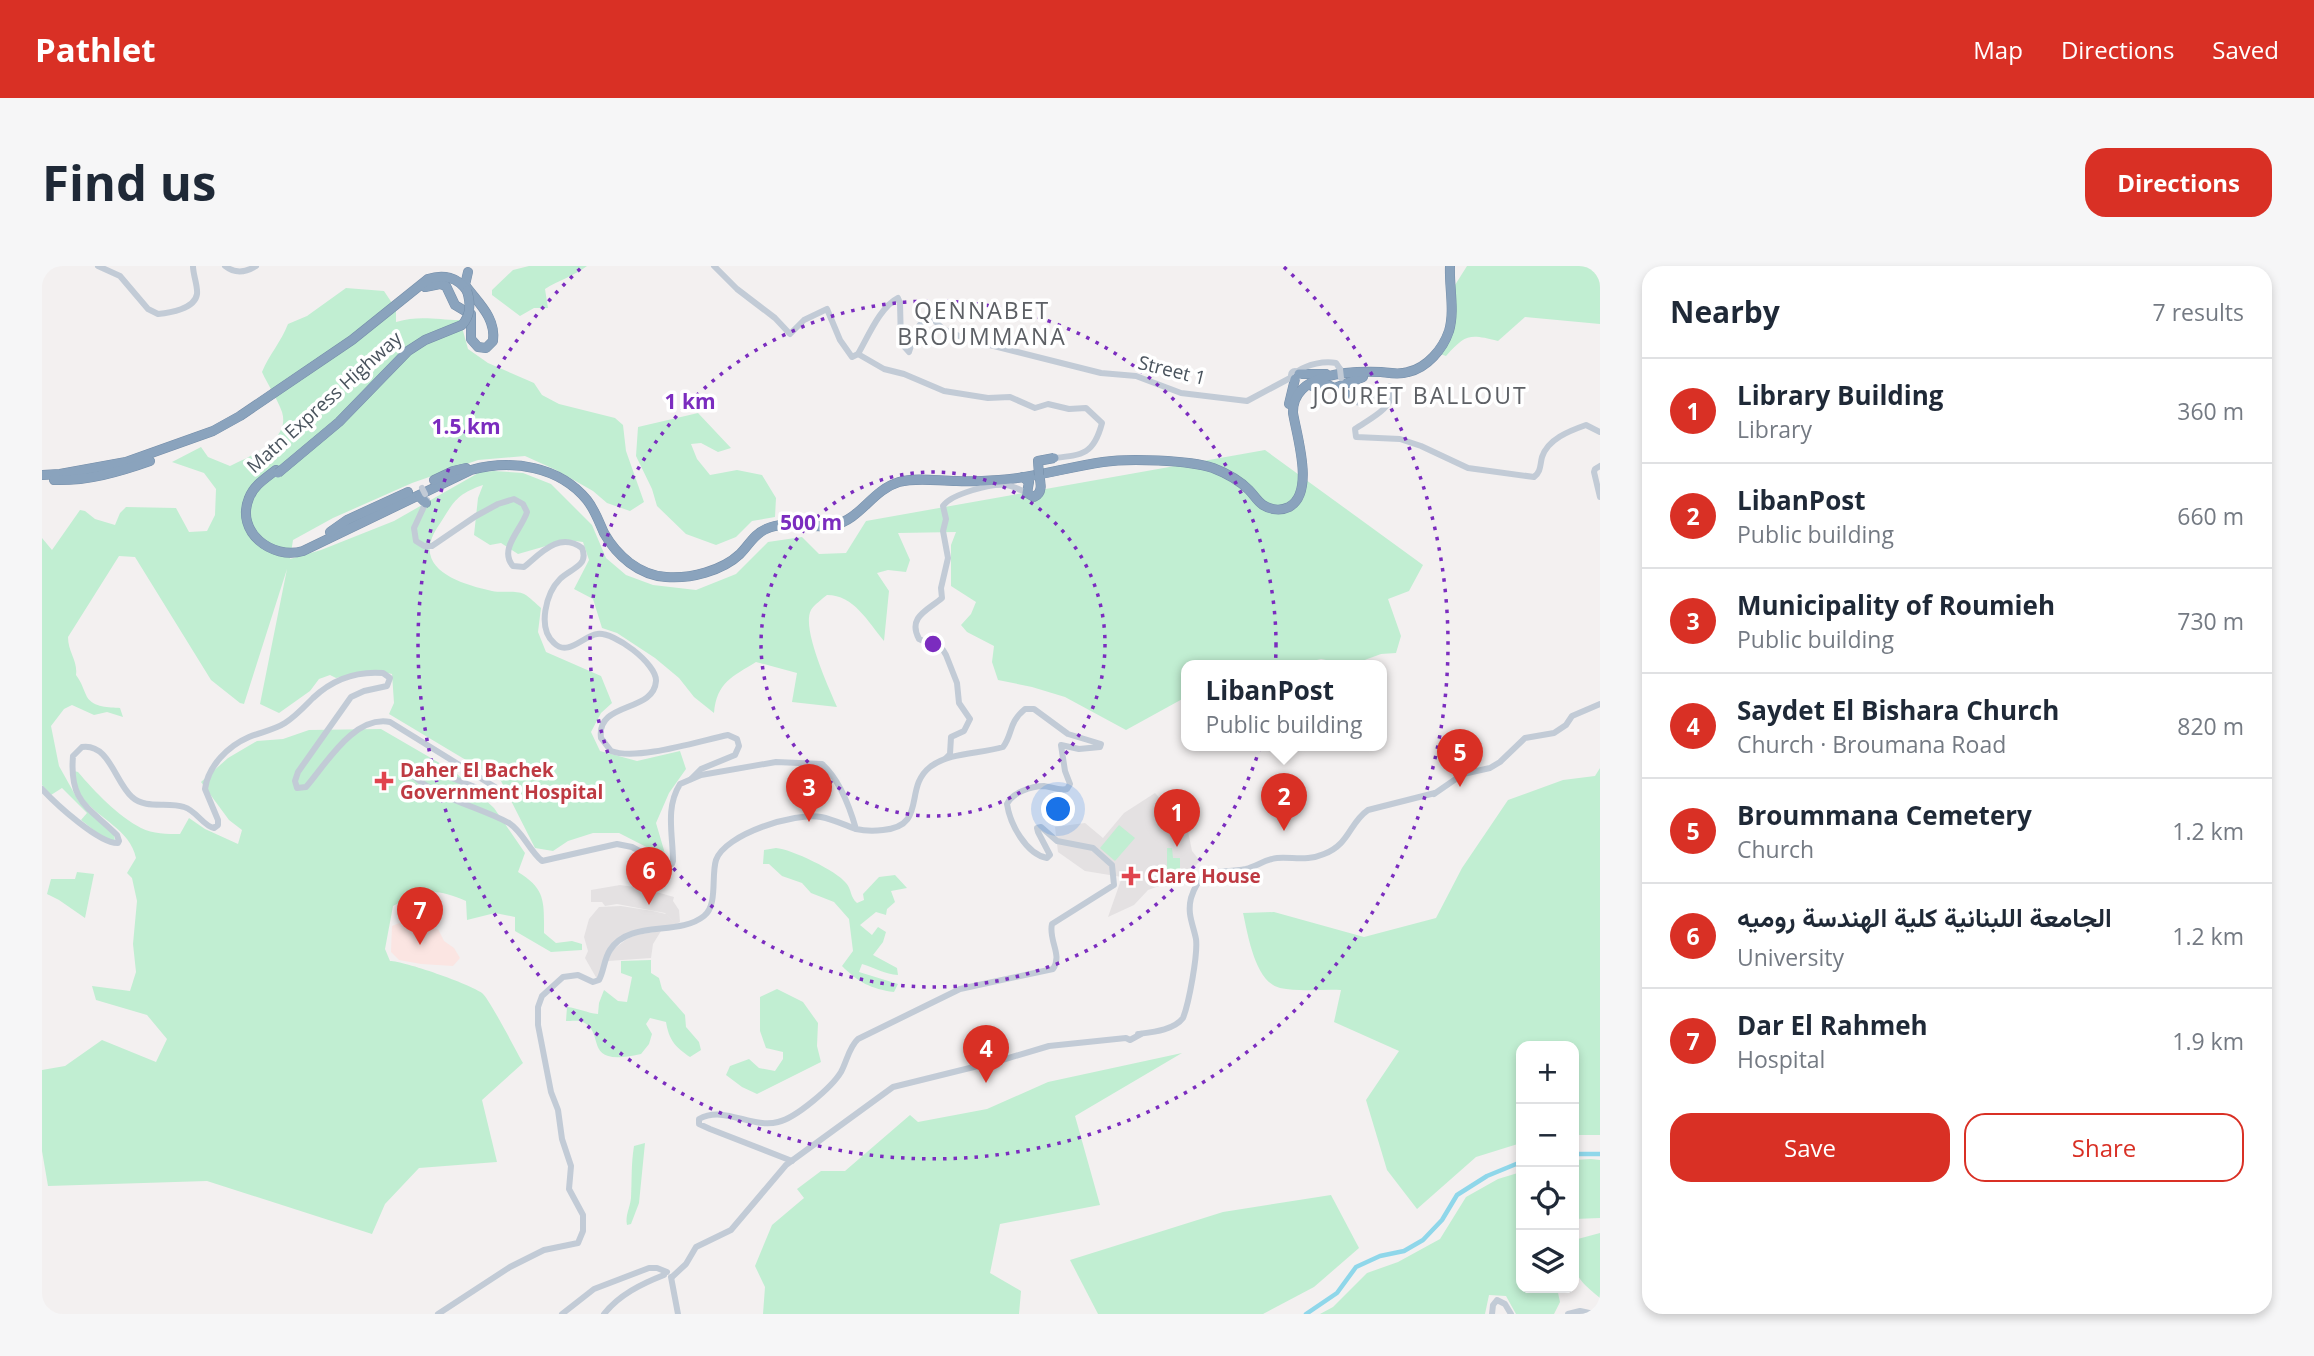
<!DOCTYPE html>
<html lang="en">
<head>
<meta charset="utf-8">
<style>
  body { margin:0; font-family:"Open Sans",Vazirmatn,sans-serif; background:#f6f6f7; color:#1f2937 }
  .controls { position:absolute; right:21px; bottom:21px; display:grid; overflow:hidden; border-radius:14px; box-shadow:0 4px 10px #0003 }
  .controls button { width:63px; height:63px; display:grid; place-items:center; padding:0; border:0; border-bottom:2px solid #e0e1e3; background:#fff; color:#1f2937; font:35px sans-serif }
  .you { position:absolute; left:1017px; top:544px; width:24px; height:24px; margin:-18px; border:5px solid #fff; border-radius:50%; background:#1a73e8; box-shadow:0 0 0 10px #1a73e833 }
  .badge { display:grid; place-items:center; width:46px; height:46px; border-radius:50%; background:#d93025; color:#fff; font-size:23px; font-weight:700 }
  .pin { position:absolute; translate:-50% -58px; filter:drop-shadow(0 2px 4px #0008) }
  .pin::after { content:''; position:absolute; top:37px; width:24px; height:21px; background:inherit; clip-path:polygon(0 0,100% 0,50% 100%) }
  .popup { position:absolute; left:1139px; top:394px; width:206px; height:91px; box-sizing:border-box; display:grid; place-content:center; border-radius:14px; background:#fff; filter:drop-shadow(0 2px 5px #0005); font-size:23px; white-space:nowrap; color:#747a83 }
  .popup b { font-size:26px; color:#1f2937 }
  .popup::after { content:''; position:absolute; left:50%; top:100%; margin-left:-14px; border:14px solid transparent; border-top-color:#fff }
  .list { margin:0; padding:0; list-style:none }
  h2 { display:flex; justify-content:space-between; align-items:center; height:91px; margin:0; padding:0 28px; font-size:30px }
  h2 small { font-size:23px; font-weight:400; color:#747a83 }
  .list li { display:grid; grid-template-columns:46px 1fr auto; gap:21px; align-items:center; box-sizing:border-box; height:105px; padding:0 28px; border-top:2px solid #e0e1e3 }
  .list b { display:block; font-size:26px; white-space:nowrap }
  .list p { margin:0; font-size:23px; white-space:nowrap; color:#747a83 }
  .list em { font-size:23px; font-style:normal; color:#747a83 }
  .actions { display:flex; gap:14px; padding:21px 28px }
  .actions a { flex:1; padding:16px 0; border:2px solid #d93025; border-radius:21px; text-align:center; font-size:24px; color:#d93025 }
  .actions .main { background:#d93025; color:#fff }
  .icon { flex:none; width:38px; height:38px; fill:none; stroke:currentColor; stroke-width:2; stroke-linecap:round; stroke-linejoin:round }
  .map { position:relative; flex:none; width:1558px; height:1048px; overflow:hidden; border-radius:21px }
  header { display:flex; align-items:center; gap:42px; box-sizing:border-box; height:98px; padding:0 35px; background:#d93025; color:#fff }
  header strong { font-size:33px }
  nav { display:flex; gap:38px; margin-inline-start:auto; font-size:24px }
  .intro { display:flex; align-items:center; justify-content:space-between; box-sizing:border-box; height:168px; padding:0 42px }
  h1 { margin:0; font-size:49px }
  .button { padding:18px 32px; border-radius:21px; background:#d93025; color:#fff; font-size:24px; font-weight:700 }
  main { display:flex; gap:42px; padding:0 42px }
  aside { flex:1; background:#fff; border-radius:21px; box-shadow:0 4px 10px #0003 }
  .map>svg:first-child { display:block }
  .education { fill:#e4e1e2 }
  .medical { fill:#fbe5e2 }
  .green { fill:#c1eed2 }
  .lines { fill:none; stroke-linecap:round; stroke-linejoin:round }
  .river { stroke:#8fd7ea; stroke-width:4.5 }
  .highway-casing { stroke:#758ea9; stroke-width:10 }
  .secondary { stroke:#c2cbd6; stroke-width:6 }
  .highway { stroke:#8aa3bd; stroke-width:9 }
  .highway-bridge-casing { stroke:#758ea9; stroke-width:10; stroke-linecap:butt }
  .secondary-bridge { stroke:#c2cbd6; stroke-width:6 }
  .highway-bridge { stroke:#8aa3bd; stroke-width:9 }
  .ring { fill:none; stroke:#7b2cbf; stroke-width:3.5; stroke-dasharray:3.5 7 }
  .health-dot { fill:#e0444e; stroke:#fff; stroke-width:2.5 }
  .labels { text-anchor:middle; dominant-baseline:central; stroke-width:7; stroke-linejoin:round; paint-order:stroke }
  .street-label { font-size:19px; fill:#49535d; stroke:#fff }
  .health-label { font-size:19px; font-weight:bold; fill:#be3a42; stroke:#fff; text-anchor:start }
  .quarter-label { font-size:23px; letter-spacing:2px; fill:#5d6065; stroke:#fff }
  .centre { fill:#7b2cbf; stroke:#fff; stroke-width:3.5 }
  .ring-label { font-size:21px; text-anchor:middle; font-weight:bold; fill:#7b2cbf; stroke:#fff; stroke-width:7; stroke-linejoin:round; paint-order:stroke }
</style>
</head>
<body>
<header>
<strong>Pathlet</strong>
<nav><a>Map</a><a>Directions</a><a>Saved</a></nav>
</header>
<div class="intro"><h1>Find us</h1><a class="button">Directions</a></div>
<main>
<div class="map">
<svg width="1558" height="1048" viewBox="0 0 1558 1048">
  <rect width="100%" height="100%" fill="#f3f0f0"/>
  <g class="education">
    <polygon points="1113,527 1146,565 1150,585 1158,595 1153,600 1120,619 1106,624 1092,639 1066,651 1080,611 1043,605 1016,586 1013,561 1043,557 1061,572 1082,547"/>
    <polygon points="578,619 600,622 632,631 631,635 637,644 638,656 632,659 590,668 569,682 555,713 543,692 546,685 542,671 547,653 557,641 579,640 611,645 624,648 631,655 623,647 575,638 563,640 560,636 549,636 549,624"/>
    <polygon points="619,665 611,678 609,692 566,695 569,685 585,673 594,669"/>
  </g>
  <polygon class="medical" points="360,656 396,663 402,675 412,682 418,692 411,700 379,698 357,694 349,686 350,660"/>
  <g class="green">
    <path d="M487,0h58c-13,10 -28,14 -42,23l3,19h-14l-14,8 -28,-21v-5l21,-20z"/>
    <path d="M1425,0h133v58l-75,-7 -27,24c-29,-7 -32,-7 -52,15l-6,-2 15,-69z"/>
    <path d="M304,22l38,3 12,18v13c24,-7 40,-2 64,-2l8,29 20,14 46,20 8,12 17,9 56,14 8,7 3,26 18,51 -14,9 -23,-8 -14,-12 -37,-21 -31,-14 -47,4 -66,23 -79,35 -40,22 -3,19 31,-9 73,-29 86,-49 14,-1 29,2 28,11 41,41 14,33 20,17 27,10 43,5 40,-16 32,-32 34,-5 17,17 27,-1 20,-32 399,-71 158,115 -14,26 -21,8 13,37 -5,17 -15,1 -30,11 -30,-6 -25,6h-110v32l-60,33 -61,-33 -33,-10 -34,-7 -6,-18 2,-16 -27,-14 -6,-7 10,-11 5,-12 -25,-16v-41l5,-13 -58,1 12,27 -4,12 -18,-2 -11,3 12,18 -5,50c-16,-19 -30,-46 -57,-46 -5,4 -13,10 -16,15 -10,18 18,78 26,97l-45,-5 5,-29 -41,-11c-24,15 -39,20 -42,51l-20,-16 -15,-19 -24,-20 -38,-25 -15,-5 -9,-29 -19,-10 15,-29 -6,-18 -16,-2 -49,14 -17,-11 -11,2 -16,-10 4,-37 5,-13c-29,10 -30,19 -46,43 -26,41 23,56 55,63 10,2 24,-1 32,3 6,3 12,10 17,14l-3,24 8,20 55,24 11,27 -11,10 -10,19 9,19 37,10 43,-10 6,18 -17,24 -13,30 10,34 -47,-24h-26l-25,8 -15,10 -18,-3 -34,-67 -112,-67 5,-11 -2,-29 -18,-4 -38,8 -6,-3 -11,4 -9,12 -31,22 -19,-9 27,-135 -43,135 -4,-1 -29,-23 -76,-123 -16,-1 -51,81c0,15 10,24 8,38 6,8 7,14 11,22 7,11 22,10 33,11l3,9 -16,-5 -13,3 -22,-10 -8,4 -13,17 8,40 19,34 36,34 1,8 -15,-7 -19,-15 6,-7 -25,-25 -11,7 -9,-10v-247l10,12 28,-40 5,1 10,8 20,6 5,-12 6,-6 50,1 13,24 18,-1 8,-16 1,-26 -12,-16 -32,-11 29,-15 7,10 22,9c19,-9 61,-26 52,-54 -5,-14 -14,-27 -20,-40 7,-17 19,-30 26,-48l19,-8z"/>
    <polygon points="656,147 689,182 676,186 659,177 649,178 655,193 668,209 695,204 720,209 734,232 733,251 710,255 694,271 674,279 644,268 615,240 610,223 594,190 596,161"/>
    <path d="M339,463l74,43 39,36 31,45 -7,19c28,17 26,30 26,61l12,10 16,-2 10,3v6l-31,2 -36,-21v-14l-20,-4 -28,7 -1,-19c-33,-14 -42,-11 -73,5l-8,43 5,12c14,0 80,23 92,32 7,5 34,58 41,70l-41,37 15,62 -78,6 -34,36 -13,30 -165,-53 -159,5 -6,-35v-81l23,-4 37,-26 54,22 11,-23 -20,-24 -51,-15 -4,-14 38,5 6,-19 -3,-28 4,-43 -5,-23 -5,-5 9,-15c-6,-29 -38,-39 -54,-61 -5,-7 -6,-17 -8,-26l4,1c17,20 40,44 63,56 12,6 26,6 39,6l9,-16 16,11 33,15 4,-14 -13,-10 -28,-38 27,-24 29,-17 26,-2 26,-9z"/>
    <path d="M1558,502v367h-26v-89h-53v97l-45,14 -59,52 -30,-39 -21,-70 33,-49 -65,-29 7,-32c-19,-1 -42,2 -61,-2 -25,-6 -32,-53 -37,-75l31,-1 90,25 72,-19 26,-50 46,-68 55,-20 32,-4z"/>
    <polygon points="1077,559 1093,572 1073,595 1058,582"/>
    <path d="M734,582c15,1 61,23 70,35 6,7 4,14 11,20l7,-3 -1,-6 16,-17 16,-2 12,13 -16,3 4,11 -8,7 -1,6 -10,-3 -16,13 12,10 6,-8 8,5 -3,10 -10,13 24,13 1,7c-13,-1 -23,-7 -36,-11l-3,8 39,12 -4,8c-23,-3 -36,-10 -52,-26l11,-15 -4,-32 -15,-17 -23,-9 -9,-10 -20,-7 -13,-12h-6l1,-14z"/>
    <polygon points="1125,582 1130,582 1131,592 1138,592 1138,605 1125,607"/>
    <polygon points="35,606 52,608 43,652 17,634 5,628 9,613 33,613"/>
    <path d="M609,694v13l8,5 3,11 23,26 1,12 13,15 2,8 -11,7c-15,-10 -21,-17 -24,-35l-16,-4 -4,6 6,10 -3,10 -8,10c-61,14 -34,-21 -58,-32 -4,-2 -12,-1 -17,-1l1,-14c11,1 20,6 31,7l1,-11 5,-13 14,11 9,1 5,-25 -11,-4v-12z"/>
    <polygon points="735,723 761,736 776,757 775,780 779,796 715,828 700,821 684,809 688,800 707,793 717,802 733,805 741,793 741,786 724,782 718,765 718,731"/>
    <polygon points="1140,787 1033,850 1058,939 958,958 948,1007 979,1025 977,1048 721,1048 723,1021 713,1000 730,959 762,932 755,923 779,905 803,905 868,849 876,856 945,843 1006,816"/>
    <path d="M603,877l-6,60 -8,21 -4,1c-2,-10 3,-17 4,-27 1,-18 0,-34 3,-52z"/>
    <polygon points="1549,893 1558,894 1558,952 1532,953 1532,894"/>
    <polygon points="1479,906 1479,1022 1515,1022 1518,1036 1512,1048 1474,1048 1464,1030 1447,1029 1443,1048 1278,1048 1291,1041 1325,1007 1356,996 1398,973 1424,931 1456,913"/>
    <polygon points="1289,929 1317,982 1272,1021 1221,1048 1056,1048 1028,994 1181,946"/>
    <path d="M1558,967v65c-27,-22 -26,-24 -26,-58z"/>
  </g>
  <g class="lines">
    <g class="river">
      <polyline points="1532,888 1558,888"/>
      <polyline points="1264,1048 1295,1027 1314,1001 1338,990 1362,985 1381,974 1400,954 1415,929 1445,910 1479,896"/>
    </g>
    <defs>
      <g id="highway">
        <path d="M426,6l-3,13c13,18 31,32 28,56l-7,7 -8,-1 -7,-8v-25"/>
        <polyline points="383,21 398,18 404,20 413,39 423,45"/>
        <polyline points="1257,108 1284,108"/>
        <polyline points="1270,120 1286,119 1304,128"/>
        <polyline points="1293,122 1321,111"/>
        <polyline points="1247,138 1253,113"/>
        <path d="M234,204c-10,8 -22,15 -27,28 -14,34 23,62 54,53l168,-81c41,-11 88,-4 116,30 8,10 12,22 17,33 13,23 35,42 62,44 24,2 56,-6 74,-23 9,-9 14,-20 26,-25 21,-10 45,1 68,-4 27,-6 38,-35 65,-43 18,-5 39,-1 58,-1 14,1 28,0 42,-1 35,-2 69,-13 104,-18 25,-4 86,-2 110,6 13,5 26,12 36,22 5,5 8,11 14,15 8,5 18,6 26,2 26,-14 8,-70 4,-94 -1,-41 59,-42 88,-41 9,1 18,3 27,0 19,-4 35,-23 41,-41 6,-20 0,-44 1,-65"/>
        <path d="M0,209l18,-1 66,-12 87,-31 27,-15 112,-76 76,-61c15,-5 30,-2 39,12"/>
        <path d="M981,211l6,5 -2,11 7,4c9,-4 7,-14 5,-22"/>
        <path d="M12,214c33,1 65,-8 96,-19"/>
        <polyline points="392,214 411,205 424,202"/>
        <polyline points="378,231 384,237"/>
        <polyline points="288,266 305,254 366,226"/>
      </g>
    </defs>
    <use href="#highway" class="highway-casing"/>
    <g class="secondary">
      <path d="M56,0l22,10 28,33 10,5c11,-1 37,-5 39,-20 1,-8 -4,-19 -4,-28"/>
      <path d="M183,0c10,8 20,7 31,0"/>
      <path d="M672,0l23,23 38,29 15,16 14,-14 23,-11 13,31 12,17 6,-3c10,-17 22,-47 40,-56l2,5 1,40 8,9c5,-14 5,-28 22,-35l12,12 23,10 135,34 35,3 45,17 66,8 45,-24"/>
      <path d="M816,88l26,15 20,5 40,17 44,7 22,-1 25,11 13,-4 21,5 17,-1 16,15c-8,31 -19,32 -48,35"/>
      <circle cx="1253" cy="109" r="4"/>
      <path d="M1256,105c10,-7 26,-10 38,-8l4,6"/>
      <path d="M1302,125c20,27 28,2 46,-5l3,3c0,20 -24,30 -38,40l1,8 44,2 21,7 47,22 66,9c7,-5 6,-12 8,-20 6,-18 27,-26 44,-32l14,7"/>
      <polyline points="1558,200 1553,203 1552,206 1558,231"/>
      <path d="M385,234l-13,28 2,13 8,5h8l44,-30 22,-12 16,-5 9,5 4,8c-5,17 -29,37 -14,54l11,1c16,-13 35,-36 58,-19 2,5 3,10 -1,15 -5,6 -15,10 -21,16 -14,14 -23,49 -6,64 14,14 29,-7 43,-9 17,-3 60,30 59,47 -2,32 -60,20 -55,57l10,13c26,10 88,-10 117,-16l9,4 2,7 -4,9 -34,14 -10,10"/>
      <path d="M904,492l4,-4 1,-17 13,-6 6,-12 -11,-16 -2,-20 -11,-28 -3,-5 -24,-11c-12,-22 9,-29 23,-41l-1,-10 7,-30 -5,-27 3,-12 -3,-13c8,-12 49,-23 63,-21 8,1 14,5 21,8"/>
      <path d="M0,523c13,14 57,55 76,54l1,-2 -2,-6c-28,-28 -48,-32 -44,-79l9,-9c27,-4 33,35 50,50 14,13 36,4 52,10 13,4 19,19 30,21l4,-3v-5l-13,-31c3,-23 23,-43 44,-52 12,-5 25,-7 36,-14 11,-7 19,-16 28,-25 20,-19 44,-27 70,-25l7,5 -3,8 -23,5 -13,6 -53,75 -3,9 2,7 9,-1c20,-23 48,-72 84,-65l105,65 -1,5 -4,1 -48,-19 -35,-9 -1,4c27,29 69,36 103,54 14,9 20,27 33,38l75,-17 15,3 35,19 5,-2 1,-3c0,-26 -8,-53 7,-77l21,-9 75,-13 46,2c17,15 28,44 34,65 9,2 18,2 27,1 45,-4 20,-42 47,-63 19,-15 50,-13 73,-20 10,-13 5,-24 22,-38h9l34,25 33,10 -1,3 -21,2 -18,-4 4,26 5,13 -3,5c-8,2 -15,-2 -23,-3 -13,0 -32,7 -37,18 3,20 19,50 40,54l3,-3 -12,-23 -1,-4 4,-1 16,14 36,7 19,17 2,20 -62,39c-4,16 11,31 1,45l-93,20 -102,50c-9,8 -11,22 -17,33 -9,15 -45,46 -63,50 -26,7 -54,-17 -79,-3v5l11,5 82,32"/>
      <polyline points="1392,528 1421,508 1448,502 1458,496 1483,472 1512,467 1524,459 1530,450 1558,438"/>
      <path d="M1096,768c15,-2 36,-4 45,-16 6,-15 15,-64 13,-79 -3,-15 -9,-25 -5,-41 11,-35 28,-23 55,-29 11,-3 20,-10 31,-11 17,-1 31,3 47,-4 26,-10 25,-31 44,-44l67,-17"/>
      <polyline points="629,1011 636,1048"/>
      <polyline points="630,1011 644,998 654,981 689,964 744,899 851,821 960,794 1007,780 1084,772 1088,774 1099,768"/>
      <path d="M396,1048l72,-47 34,-17 34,-7 5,-12v-16l-14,-26 2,-23 -9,-27 -4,-29 -7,-18 -13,-67v-18l4,-11 21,-19 15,-2 15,7 6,-2c5,-9 5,-21 11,-30 20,-31 68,-13 94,-34 14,-11 7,-40 12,-56 9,-26 79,-48 105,-43 11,2 24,8 35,12"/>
      <polyline points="520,1048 552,1023 607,1002 615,1002 625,1006"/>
      <path d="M562,1048c15,-19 37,-30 60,-39"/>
      <polyline points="1450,1048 1451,1039 1455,1034 1463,1038 1469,1048"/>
      <polyline points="1526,1048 1538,1045 1552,1048"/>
    </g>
    <use href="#highway" class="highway"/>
    <defs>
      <g id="highway-bridge">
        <path d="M236,207l61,-51 69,-71 17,-11 37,-15c9,-10 9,-21 5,-34"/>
        <polyline points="997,209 996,195 1012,192"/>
      </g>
    </defs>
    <use href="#highway-bridge" class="highway-bridge-casing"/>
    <g class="secondary-bridge">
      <polyline points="1298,103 1299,112"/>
      <polyline points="380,222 383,228"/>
    </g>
    <use href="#highway-bridge" class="highway-bridge"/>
  </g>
  <g class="ring">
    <circle cx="891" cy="378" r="172"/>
    <circle cx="891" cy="378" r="343"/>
    <path d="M1242 1A515 515 0 1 1 540 1"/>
  </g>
  <g class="health-dot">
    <path d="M338.5 504.5h7v7h7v7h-7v7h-7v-7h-7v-7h7z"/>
    <path d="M1085.5 599.5h7v7h7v7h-7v7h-7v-7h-7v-7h7z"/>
  </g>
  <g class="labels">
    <g class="street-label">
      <text transform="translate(1130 104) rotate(14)">Street 1</text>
      <text transform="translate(282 136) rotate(-42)">Matn Express Highway</text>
    </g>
    <g class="health-label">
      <text x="358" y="504">Daher El Bachek<tspan x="358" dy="22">Government Hospital</tspan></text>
      <text x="1105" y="610">Clare House</text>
    </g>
    <g class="quarter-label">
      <text x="940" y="44">QENNABET<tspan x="940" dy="26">BROUMMANA</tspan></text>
      <text x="1378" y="129">JOURET BALLOUT</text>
    </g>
  </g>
  <circle cx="891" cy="378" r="10" class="centre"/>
  <g class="ring-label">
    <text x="648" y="143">1 km</text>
    <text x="424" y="168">1.5 km</text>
    <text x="769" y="264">500 m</text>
  </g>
</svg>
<div class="controls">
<button>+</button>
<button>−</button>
<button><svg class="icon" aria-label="locate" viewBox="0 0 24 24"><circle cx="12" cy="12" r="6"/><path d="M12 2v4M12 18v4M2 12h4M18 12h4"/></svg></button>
<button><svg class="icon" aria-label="layers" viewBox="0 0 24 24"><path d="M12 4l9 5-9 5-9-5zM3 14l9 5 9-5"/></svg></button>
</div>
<div class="you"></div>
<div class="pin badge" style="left:1135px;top:581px">1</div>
<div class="pin badge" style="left:1242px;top:565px">2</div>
<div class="popup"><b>LibanPost</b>Public building</div>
<div class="pin badge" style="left:767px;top:556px">3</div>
<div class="pin badge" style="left:944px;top:817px">4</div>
<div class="pin badge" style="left:1418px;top:521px">5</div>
<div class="pin badge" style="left:607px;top:639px">6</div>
<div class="pin badge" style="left:378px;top:679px">7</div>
</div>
<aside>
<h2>Nearby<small>7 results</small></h2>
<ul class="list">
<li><span class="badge">1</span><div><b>Library Building</b><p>Library</p></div><em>360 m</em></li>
<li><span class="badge">2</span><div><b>LibanPost</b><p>Public building</p></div><em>660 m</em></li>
<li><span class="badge">3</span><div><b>Municipality of Roumieh</b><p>Public building</p></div><em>730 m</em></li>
<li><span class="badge">4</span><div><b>Saydet El Bishara Church</b><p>Church · Broumana Road</p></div><em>820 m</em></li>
<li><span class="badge">5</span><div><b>Broummana Cemetery</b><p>Church</p></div><em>1.2 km</em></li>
<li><span class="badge">6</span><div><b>الجامعة اللبنانية كلية الهندسة روميه</b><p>University</p></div><em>1.2 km</em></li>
<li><span class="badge">7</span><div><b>Dar El Rahmeh</b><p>Hospital</p></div><em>1.9 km</em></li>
</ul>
<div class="actions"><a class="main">Save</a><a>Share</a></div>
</aside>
</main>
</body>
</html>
